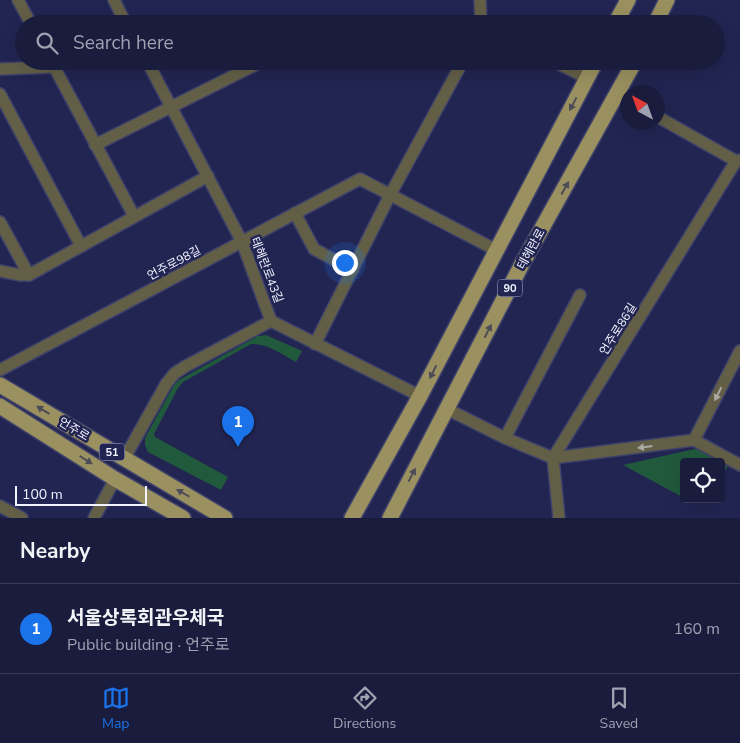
<!DOCTYPE html>
<html lang="en">
<head>
<meta charset="utf-8">
<style>
  body { margin:0; font-family:"Nunito Sans","Noto Sans KR",sans-serif; background:#232545; color:#f1f3f6 }
  .controls { position:absolute; right:15px; bottom:15px; display:grid; overflow:hidden; border-radius:5px; box-shadow:0 5px 20px #0002 }
  .controls button { width:45px; height:45px; display:grid; place-items:center; padding:0; border:0; border-bottom:1px solid #383a58; background:#1a1c3e; color:#f1f3f6; font:25px sans-serif }
  .compass { position:absolute; left:620px; top:85px; width:45px; height:45px; border-radius:50%; background:#1a1c3e; box-shadow:0 5px 20px #0002; rotate:319deg }
  .scale { position:absolute; left:15px; bottom:12px; width:132px; box-sizing:border-box; padding-left:5px; border:2px solid #f1f3ff; border-top:0; font-size:14px; line-height:18px; white-space:nowrap; color:#f1f3ff; -webkit-text-stroke:4px #222552; paint-order:stroke }
  .you { position:absolute; left:344px; top:262px; width:18px; height:18px; margin:-12px; border:4px solid #fff; border-radius:50%; background:#1a73e8; box-shadow:0 0 0 8px #1a73e833 }
  .badge { display:grid; place-items:center; width:32px; height:32px; border-radius:50%; background:#1a73e8; color:#fff; font-size:16px; font-weight:700 }
  .pin { position:absolute; translate:-50% -41px; filter:drop-shadow(0 1px 2px #0008) }
  .pin::after { content:''; position:absolute; top:26px; width:18px; height:15px; background:inherit; clip-path:polygon(0 0,100% 0,50% 100%) }
  .list { margin:0; padding:0; list-style:none }
  h2 { display:flex; justify-content:space-between; align-items:center; height:65px; margin:0; padding:0 20px; font-size:21px }
  h2 small { font-size:16px; font-weight:400; color:#9fa1b0 }
  .list li { display:grid; grid-template-columns:32px 1fr auto; gap:15px; align-items:center; box-sizing:border-box; height:90px; padding:0 20px; border-top:1px solid #383a58 }
  .list b { display:block; font-size:19px; white-space:nowrap }
  .list p { margin:0; font-size:16px; white-space:nowrap; color:#9fa1b0 }
  .list em { font-size:16px; font-style:normal; color:#9fa1b0 }
  .icon { flex:none; width:28px; height:28px; fill:none; stroke:currentColor; stroke-width:2; stroke-linecap:round; stroke-linejoin:round }
  .map { position:relative; flex:none; width:740px; height:518px; overflow:hidden }
  .search { position:absolute; background:#1a1c3e; box-shadow:0 5px 20px #0002; left:15px; right:15px; top:15px; height:55px; display:flex; align-items:center; gap:12px; box-sizing:border-box; padding:0 18px; border-radius:28px; color:#9fa1b0; font-size:19px }
  .sheet { height:155px; background:#1a1c3e }
  nav { display:flex; justify-content:space-around; align-items:center; box-sizing:border-box; height:70px; border-top:1px solid #383a58; background:#1a1c3e; font-size:14px; color:#9fa1b0 }
  nav a { display:grid; justify-items:center; gap:2px }
  nav .on { color:#1a73e8 }
  .map>svg:first-child { display:block }
  .green { fill:#21593c }
  .lines { fill:none; stroke-linecap:round; stroke-linejoin:round }
  .minor-casing { stroke:#3f426a; stroke-width:14 }
  .major-casing { stroke:#3f426a; stroke-width:18 }
  .minor { stroke:#635f47; stroke-width:11 }
  .major { stroke:#9b9160; stroke-width:15 }
  .oneway { fill:#4c4b57 }
  .oneway2 { fill:#aaa9a3 }
  .labels { text-anchor:middle; dominant-baseline:central; stroke-width:5; stroke-linejoin:round; paint-order:stroke }
  .shield { fill:#222552; stroke:#b3b5cb; stroke-width:1 }
  .shield-label { font-size:11px; font-weight:bold; fill:#f1f3ff }
  .street-label { font-size:12px; fill:#f1f3ff; stroke:#222552 }
</style>
</head>
<body>
<div class="map">
<svg width="740" height="518" viewBox="0 0 740 518">
  <rect width="100%" height="100%" fill="#222552"/>
  <g class="green">
    <path d="M266,335l36,16 -6,11c-13,-7 -29,-19 -45,-18l-68,38 -5,6 -24,46 1,3 73,40 -7,13 -73,-38 -3,-7v-7l29,-53 5,-5 79,-44z"/>
    <polygon points="699,448 729,464 721,477 721,462 684,462 684,498 623,465"/>
  </g>
  <g class="lines">
    <defs>
      <g id="minor">
        <polyline points="18,0 31,24"/>
        <polyline points="114,0 126,24"/>
        <polyline points="480,0 481,24"/>
        <polyline points="51,61 134,216"/>
        <polyline points="147,61 242,242 271,321 420,396"/>
        <polyline points="553,61 587,78"/>
        <polyline points="0,69 54,67"/>
        <polyline points="0,94 81,246"/>
        <polyline points="617,95 628,101"/>
        <polyline points="658,117 736,161 740,160"/>
        <polyline points="95,145 263,61"/>
        <polyline points="295,213 314,249 353,270"/>
        <polyline points="0,222 29,275"/>
        <polyline points="0,271 20,275 29,275 208,176"/>
        <polyline points="315,344 390,195 463,61"/>
        <polyline points="0,370 360,179 496,250"/>
        <polyline points="447,409 505,438 553,458 694,440"/>
        <polyline points="505,438 580,295"/>
        <polyline points="694,440 740,351"/>
        <polyline points="694,440 740,465"/>
        <polyline points="124,459 166,384 175,373 186,366 271,321"/>
        <polyline points="0,506 22,518"/>
        <polyline points="94,518 115,479"/>
        <polyline points="559,518 553,458 736,161"/>
      </g>
      <g id="major">
        <polyline points="615,24 628,0"/>
        <polyline points="655,24 667,0"/>
        <polyline points="0,385 225,518"/>
        <polyline points="0,406 115,479 183,518"/>
        <polyline points="352,518 420,396 596,61"/>
        <polyline points="390,518 522,264 635,61"/>
      </g>
    </defs>
    <use href="#minor" class="minor-casing"/>
    <use href="#major" class="major-casing"/>
    <use href="#minor" class="minor"/>
    <use href="#major" class="major"/>
  </g>
  <defs><path id="oneway-solid" d="M-6-.8H1V-3.2L6.5 0L1 3.2V.8H-6Z" transform="scale(1.25)"/></defs>
  <g class="oneway">
    <use href="#oneway-solid" transform="translate(573 104) rotate(118)"/>
    <use href="#oneway-solid" transform="translate(565 188) rotate(-61)"/>
    <use href="#oneway-solid" transform="translate(488 331) rotate(-63)"/>
    <use href="#oneway-solid" transform="translate(433 372) rotate(117)"/>
    <use href="#oneway-solid" transform="translate(43 410) rotate(-149)"/>
    <use href="#oneway-solid" transform="translate(86 460) rotate(32)"/>
    <use href="#oneway-solid" transform="translate(412 475) rotate(-62)"/>
    <use href="#oneway-solid" transform="translate(183 493) rotate(-150)"/>
  </g>
  <g class="oneway2">
    <use href="#oneway-solid" transform="translate(718 394) rotate(117)"/>
    <use href="#oneway-solid" transform="translate(645 447) rotate(173)"/>
  </g>
  <g class="labels">
    <g class="shield">
      <rect x="497.5" y="279.5" width="25" height="17" rx="4"/>
      <rect x="99.5" y="443.5" width="25" height="17" rx="4"/>
    </g>
    <g class="shield-label">
      <text x="510" y="288">90</text>
      <text x="112" y="452">51</text>
    </g>
    <g class="street-label">
      <text transform="translate(531 249) rotate(-61)">테헤란로</text>
      <text transform="translate(174 263) rotate(-28)">언주로98길</text>
      <text transform="translate(267 270) rotate(69)">테헤란로43길</text>
      <text transform="translate(618 329) rotate(-58)">언주로86길</text>
      <text transform="translate(74 429) rotate(31)">언주로</text>
    </g>
  </g>
</svg>
<div class="controls">
<button><svg class="icon" aria-label="locate" viewBox="0 0 24 24"><circle cx="12" cy="12" r="6"/><path d="M12 2v4M12 18v4M2 12h4M18 12h4"/></svg></button>
</div>
<svg class="compass" viewBox="-18 -18 36 36"><path d="M0-13l5 13h-10z" fill="#e53935"/><path d="M0 13l5-13h-10z" fill="#9fa1b0"/></svg>
<div class="scale">100 m</div>
<div class="you"></div>
<div class="pin badge" style="left:238px;top:447px">1</div>
<div class="search"><svg class="icon" aria-label="search" viewBox="0 0 24 24"><circle cx="10" cy="10" r="6"/><path d="M15 15l6 6"/></svg>Search here</div>
</div>
<section class="sheet">
<h2>Nearby<small></small></h2>
<ul class="list">
<li><span class="badge">1</span><div><b>서울상록회관우체국</b><p>Public building · 언주로</p></div><em>160 m</em></li>
</ul>
</section>
<nav>
<a class="on"><svg class="icon" aria-label="map" viewBox="0 0 24 24"><path d="M3 6l6-2 6 2 6-2v14l-6 2-6-2-6 2zM9 4v14M15 6v14"/></svg>Map</a>
<a><svg class="icon" aria-label="directions" viewBox="0 0 24 24"><path d="M12 3l9 9-9 9-9-9zM9 14v-3h6M13 9l2 2-2 2"/></svg>Directions</a>
<a><svg class="icon" aria-label="saved" viewBox="0 0 24 24"><path d="M7 4h10v16l-5-4-5 4z"/></svg>Saved</a>
</nav>
</body>
</html>
